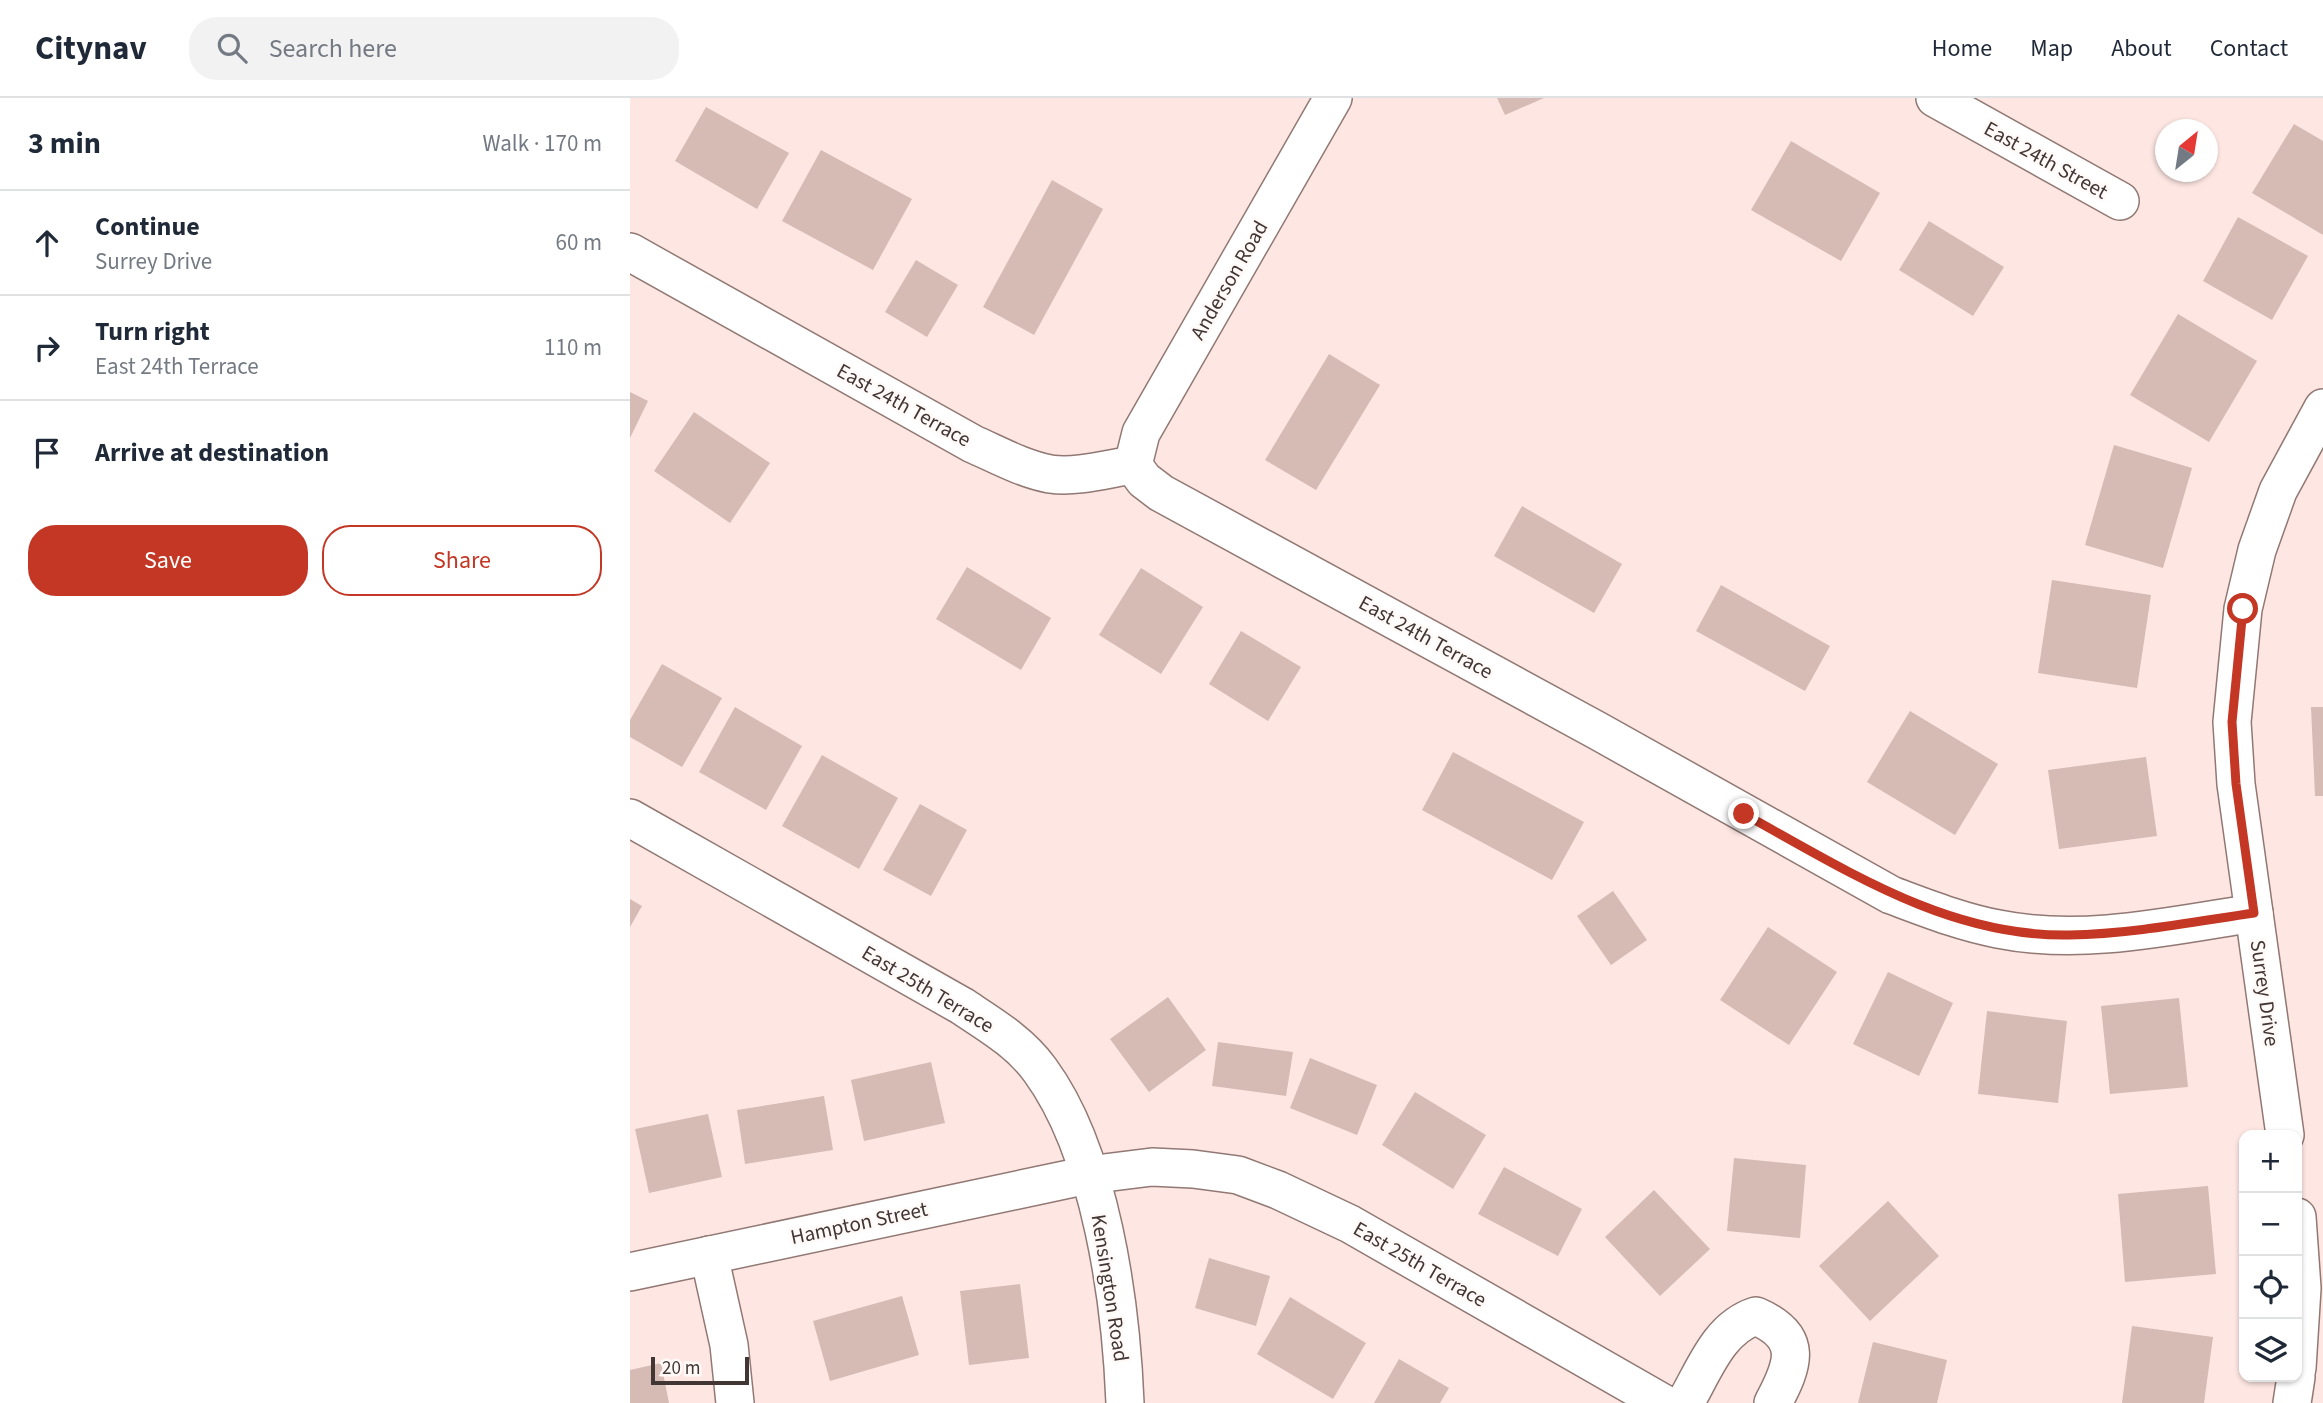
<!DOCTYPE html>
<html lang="en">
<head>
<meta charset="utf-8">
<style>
  body { margin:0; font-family:"Source Sans 3",sans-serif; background:#f2f2f3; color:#1f2937 }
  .controls { position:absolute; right:21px; bottom:21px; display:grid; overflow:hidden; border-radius:14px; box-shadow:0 2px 5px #0004 }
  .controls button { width:63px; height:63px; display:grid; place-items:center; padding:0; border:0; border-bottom:2px solid #e0e1e3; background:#fff; color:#1f2937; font:35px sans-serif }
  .compass { position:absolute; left:1525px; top:21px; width:63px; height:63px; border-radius:50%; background:#fff; box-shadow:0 2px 5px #0004; rotate:30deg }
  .scale { position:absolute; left:21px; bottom:18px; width:98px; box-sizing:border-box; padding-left:7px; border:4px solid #413634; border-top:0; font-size:19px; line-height:24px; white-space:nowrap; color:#413634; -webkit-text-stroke:5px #fff9f8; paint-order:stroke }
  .stop { position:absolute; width:21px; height:21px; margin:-16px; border:5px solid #c33724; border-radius:50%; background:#fff }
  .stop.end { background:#c33724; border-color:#fff; box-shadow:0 2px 7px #0008 }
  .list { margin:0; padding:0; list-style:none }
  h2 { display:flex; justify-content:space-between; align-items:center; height:91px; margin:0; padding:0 28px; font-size:30px }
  h2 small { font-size:23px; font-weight:400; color:#747a83 }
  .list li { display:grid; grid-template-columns:46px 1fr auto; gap:21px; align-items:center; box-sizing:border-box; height:105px; padding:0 28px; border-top:2px solid #e0e1e3 }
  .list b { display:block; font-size:26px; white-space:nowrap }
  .list p { margin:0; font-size:23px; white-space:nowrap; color:#747a83 }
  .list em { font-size:23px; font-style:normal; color:#747a83 }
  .actions { display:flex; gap:14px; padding:21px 28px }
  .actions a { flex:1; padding:16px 0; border:2px solid #c33724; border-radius:28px; text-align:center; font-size:24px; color:#c33724 }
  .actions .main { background:#c33724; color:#fff }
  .icon { flex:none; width:38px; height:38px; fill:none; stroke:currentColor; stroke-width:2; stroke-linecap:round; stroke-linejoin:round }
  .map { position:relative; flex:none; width:1693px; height:1305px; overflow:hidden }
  header { display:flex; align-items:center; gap:42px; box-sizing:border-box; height:98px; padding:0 35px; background:#fff; border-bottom:2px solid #e0e1e3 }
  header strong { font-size:33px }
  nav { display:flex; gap:38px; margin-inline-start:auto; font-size:24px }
  .search { width:490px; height:63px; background:#f2f2f3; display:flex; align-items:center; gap:18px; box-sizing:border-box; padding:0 24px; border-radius:28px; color:#747a83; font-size:26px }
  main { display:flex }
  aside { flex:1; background:#fff }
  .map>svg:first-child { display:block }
  .building { fill:#d6bab4 }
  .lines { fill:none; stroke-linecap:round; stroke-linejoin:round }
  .minor-casing { stroke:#917873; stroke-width:40 }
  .minor { stroke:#fff; stroke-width:37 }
  .route { stroke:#c33724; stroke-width:9 }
  .labels { text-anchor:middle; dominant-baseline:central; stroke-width:5; stroke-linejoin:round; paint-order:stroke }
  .street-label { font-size:21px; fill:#413634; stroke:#fff9f8 }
</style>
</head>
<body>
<header>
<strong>Citynav</strong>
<div class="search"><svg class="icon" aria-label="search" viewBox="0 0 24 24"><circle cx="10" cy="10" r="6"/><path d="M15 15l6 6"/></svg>Search here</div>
<nav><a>Home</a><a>Map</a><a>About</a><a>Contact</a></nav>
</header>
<main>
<aside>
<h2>3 min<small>Walk · 170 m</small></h2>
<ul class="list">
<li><svg class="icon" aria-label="ahead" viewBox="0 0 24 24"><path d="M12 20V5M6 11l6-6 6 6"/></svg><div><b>Continue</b><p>Surrey Drive</p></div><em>60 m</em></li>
<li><svg class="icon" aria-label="right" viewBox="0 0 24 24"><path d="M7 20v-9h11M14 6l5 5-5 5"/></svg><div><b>Turn right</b><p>East 24th Terrace</p></div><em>110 m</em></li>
<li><svg class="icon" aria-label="arrive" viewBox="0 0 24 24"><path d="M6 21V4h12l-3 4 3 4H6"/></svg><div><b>Arrive at destination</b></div></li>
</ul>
<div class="actions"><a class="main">Save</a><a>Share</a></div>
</aside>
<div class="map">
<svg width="1693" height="1305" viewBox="0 0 1693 1305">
  <rect width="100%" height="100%" fill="#fee7e3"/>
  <g class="building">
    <polygon points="867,0 914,0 875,17"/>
    <polygon points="76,9 159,55 127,111 45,63"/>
    <polygon points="1664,26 1693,43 1693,137 1622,95"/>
    <polygon points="1161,43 1250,95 1211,163 1121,112"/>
    <polygon points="191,52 282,101 243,172 152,123"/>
    <polygon points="422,82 473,111 404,237 353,209"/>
    <polygon points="1608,119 1678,158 1642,222 1573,183"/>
    <polygon points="1299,123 1374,169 1343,218 1269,172"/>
    <polygon points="286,162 328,187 297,239 255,214"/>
    <polygon points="1548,216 1627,263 1579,344 1500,297"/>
    <polygon points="699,256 750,287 686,392 635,362"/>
    <polygon points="0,294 18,303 0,340"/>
    <polygon points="64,314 140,365 100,425 24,373"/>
    <polygon points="1484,347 1562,370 1533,470 1455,447"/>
    <polygon points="892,408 992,466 964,515 864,458"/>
    <polygon points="337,469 421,520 391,572 306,521"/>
    <polygon points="511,470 573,509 531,576 469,537"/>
    <polygon points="1422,482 1521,497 1507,590 1408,575"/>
    <polygon points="1091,487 1200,548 1175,593 1066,533"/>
    <polygon points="611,533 671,569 638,623 579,586"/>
    <polygon points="32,566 92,600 52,669 0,639 0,622"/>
    <polygon points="105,609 172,648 136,712 69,674"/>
    <polygon points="1681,609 1693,609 1693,698 1685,698"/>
    <polygon points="1280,613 1368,666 1325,737 1237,684"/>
    <polygon points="823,654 954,724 922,782 792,712"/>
    <polygon points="192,657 268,700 229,771 152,728"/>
    <polygon points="1516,659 1527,738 1429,751 1418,672"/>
    <polygon points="290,706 337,732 301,798 253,772"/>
    <polygon points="983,793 1017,842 981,867 947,818"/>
    <polygon points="0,801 12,808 0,829"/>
    <polygon points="1138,829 1207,874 1159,947 1090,902"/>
    <polygon points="1258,874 1323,905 1289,978 1223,946"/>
    <polygon points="538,899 576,952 519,994 480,941"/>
    <polygon points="1549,900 1558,989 1480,996 1471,908"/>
    <polygon points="1357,913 1437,923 1428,1005 1348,996"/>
    <polygon points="588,944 663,954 656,998 582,988"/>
    <polygon points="680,960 747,987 727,1037 660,1010"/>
    <polygon points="301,964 315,1025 234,1043 221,982"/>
    <polygon points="785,994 856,1037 823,1091 752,1047"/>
    <polygon points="194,998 203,1052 115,1066 107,1012"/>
    <polygon points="78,1016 92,1079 19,1095 5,1031"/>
    <polygon points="1104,1060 1176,1067 1170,1140 1097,1133"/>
    <polygon points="874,1069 952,1111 928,1158 848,1116"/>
    <polygon points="1578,1088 1586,1176 1495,1184 1488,1096"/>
    <polygon points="1024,1092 1080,1151 1030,1198 975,1139"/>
    <polygon points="1258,1103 1309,1158 1240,1223 1189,1168"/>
    <polygon points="579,1160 640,1178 626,1228 565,1210"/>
    <polygon points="390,1186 399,1260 339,1267 330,1193"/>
    <polygon points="272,1198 289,1257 200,1283 183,1223"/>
    <polygon points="660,1199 736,1245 703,1301 627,1256"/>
    <polygon points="1502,1228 1583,1239 1574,1305 1492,1305"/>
    <polygon points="1243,1244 1317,1262 1307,1305 1228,1305"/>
    <polygon points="769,1261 819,1290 810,1305 744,1305"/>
    <polygon points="31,1265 39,1305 0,1305 0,1272"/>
  </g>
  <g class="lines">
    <defs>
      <g id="minor">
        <polyline points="1305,0 1490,103"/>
        <path d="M0,154l343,192c25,11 50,25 77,30 26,4 57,-5 83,-9"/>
        <path d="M503,367l11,15 17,13 437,238 293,164c35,13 70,27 107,34 84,17 173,-3 256,-16"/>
        <polyline points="503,367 511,335 703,0"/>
        <path d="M0,720l332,188c27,18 58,36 78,64 61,83 81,232 85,333"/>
        <polyline points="1655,1037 1606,686 1602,624 1613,511 1627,452 1648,393 1693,310"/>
        <polyline points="1667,1119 1672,1190 1667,1270"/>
        <polyline points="79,1157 99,1247 105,1305"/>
        <polyline points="0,1174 458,1077 522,1069 563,1071 608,1077 648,1092 720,1126 1033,1305"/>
        <path d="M1055,1305c19,-32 33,-75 71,-87 48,21 38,48 17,87"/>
        <polyline points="1662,1305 1666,1279"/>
      </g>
    </defs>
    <use href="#minor" class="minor-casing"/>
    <use href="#minor" class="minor"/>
  </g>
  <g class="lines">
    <path class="route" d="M1114,716c102,56 204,123 325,121 62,-1 124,-13 185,-22l-18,-129 -4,-62 11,-113"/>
  </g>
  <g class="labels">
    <g class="street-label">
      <text transform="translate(1416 62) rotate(29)">East 24th Street</text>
      <text transform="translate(599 182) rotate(-60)">Anderson Road</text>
      <text transform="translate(274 307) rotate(29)">East 24th Terrace</text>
      <text transform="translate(796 539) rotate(29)">East 24th Terrace</text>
      <text transform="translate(298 891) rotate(31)">East 25th Terrace</text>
      <text transform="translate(1635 895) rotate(82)">Surrey Drive</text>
      <text transform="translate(229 1125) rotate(-12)">Hampton Street</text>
      <text transform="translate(790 1166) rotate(30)">East 25th Terrace</text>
      <text transform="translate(480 1190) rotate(81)">Kensington Road</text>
    </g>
  </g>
</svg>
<div class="controls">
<button>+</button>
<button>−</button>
<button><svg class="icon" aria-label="locate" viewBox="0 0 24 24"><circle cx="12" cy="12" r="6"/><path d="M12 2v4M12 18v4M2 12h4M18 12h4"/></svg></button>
<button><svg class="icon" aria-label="layers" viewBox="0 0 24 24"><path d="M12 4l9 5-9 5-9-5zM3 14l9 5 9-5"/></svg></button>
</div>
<svg class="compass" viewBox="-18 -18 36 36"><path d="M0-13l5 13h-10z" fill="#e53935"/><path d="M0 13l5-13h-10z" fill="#747a83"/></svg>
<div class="scale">20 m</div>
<div class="stop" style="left:1613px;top:511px"></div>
<div class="stop end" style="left:1114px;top:716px"></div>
</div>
</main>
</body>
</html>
